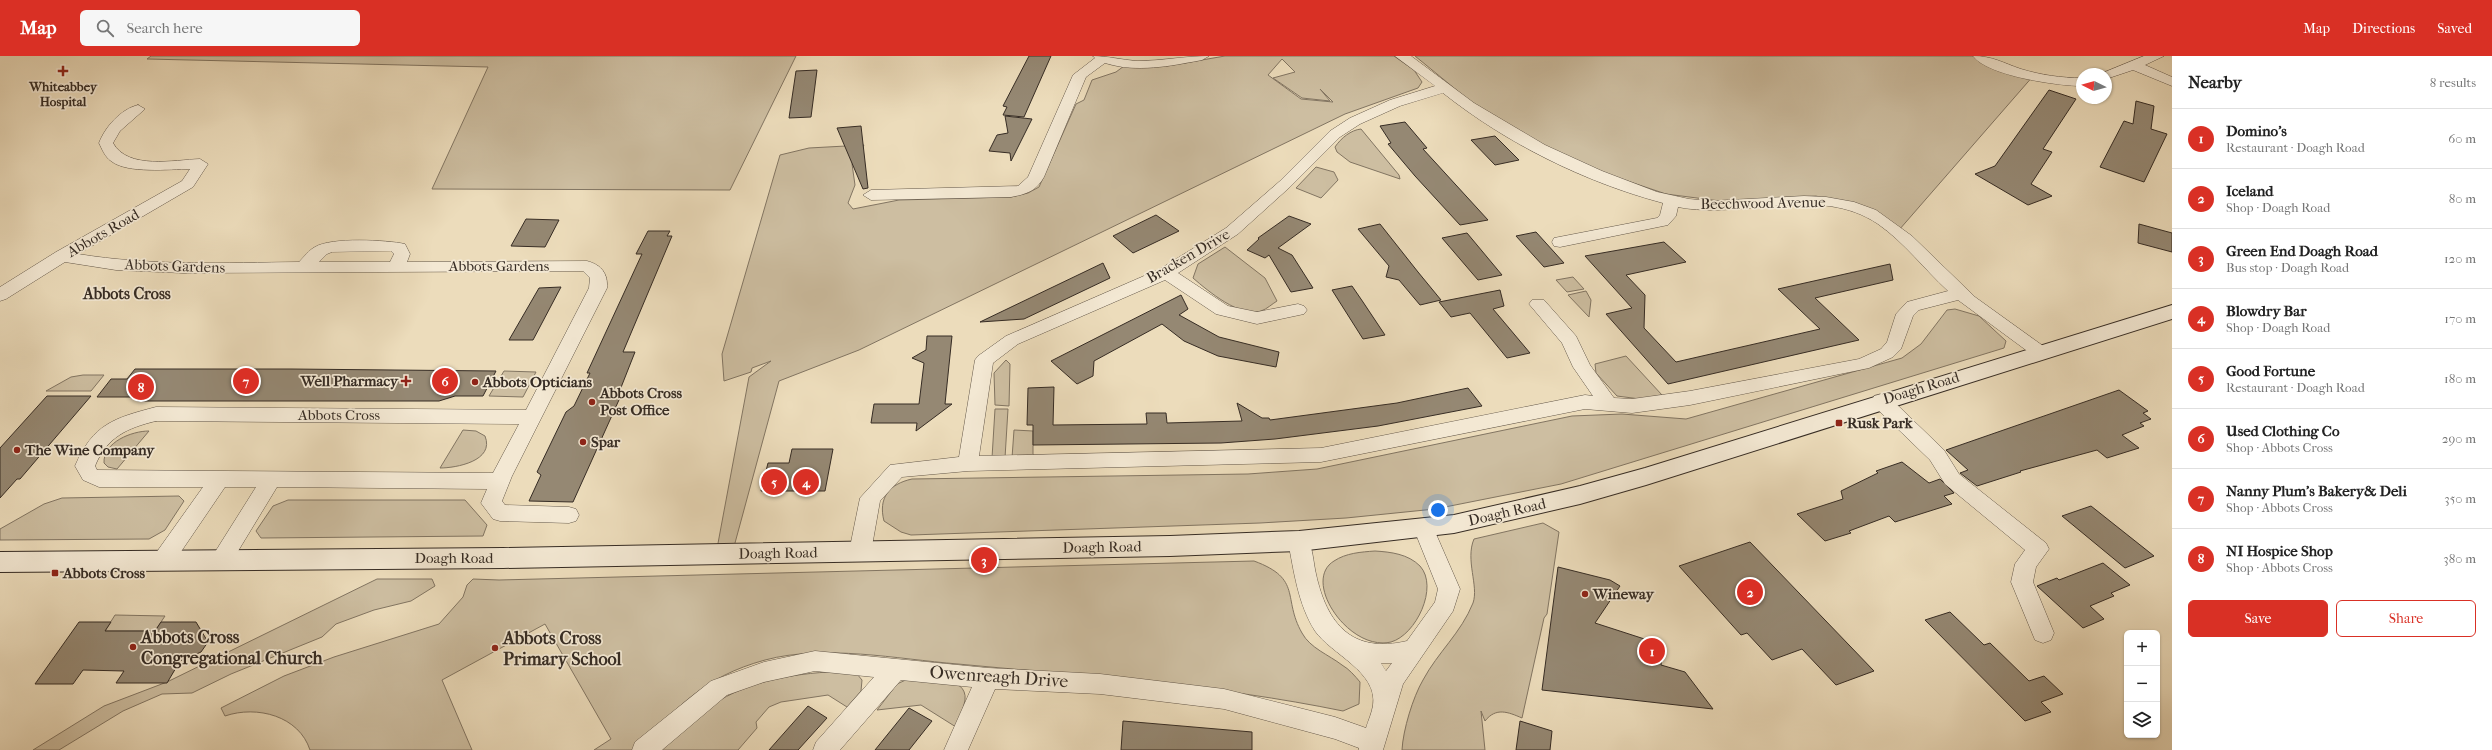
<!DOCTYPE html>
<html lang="en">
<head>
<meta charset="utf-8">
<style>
  body { margin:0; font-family:"IM FELL French Canon",serif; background:#f6f6f6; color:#222 }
  .controls { position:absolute; right:12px; bottom:12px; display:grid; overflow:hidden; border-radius:6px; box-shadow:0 1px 3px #0004 }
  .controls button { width:36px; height:36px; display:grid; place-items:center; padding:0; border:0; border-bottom:1px solid #e0e0e0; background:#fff; color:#222; font:20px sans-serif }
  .compass { position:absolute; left:2076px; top:12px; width:36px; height:36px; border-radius:50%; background:#fff; box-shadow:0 1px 3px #0004; rotate:275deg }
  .you { position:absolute; left:1438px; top:454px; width:14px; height:14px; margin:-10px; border:3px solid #fff; border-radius:50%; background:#1a73e8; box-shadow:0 0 0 6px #1a73e833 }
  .badge { display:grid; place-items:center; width:26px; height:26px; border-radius:50%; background:#d93025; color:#fff; font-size:13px; font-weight:700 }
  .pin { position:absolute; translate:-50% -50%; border:2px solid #fff; box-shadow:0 1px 4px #0006 }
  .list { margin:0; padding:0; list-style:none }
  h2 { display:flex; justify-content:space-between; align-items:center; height:52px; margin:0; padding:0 16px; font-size:17px }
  h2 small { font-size:13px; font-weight:400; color:#767676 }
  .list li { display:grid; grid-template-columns:26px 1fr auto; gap:12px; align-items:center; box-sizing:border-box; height:60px; padding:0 16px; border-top:1px solid #e0e0e0 }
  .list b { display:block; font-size:15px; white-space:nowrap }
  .list p { margin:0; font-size:13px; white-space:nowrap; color:#767676 }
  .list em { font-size:13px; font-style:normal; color:#767676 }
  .actions { display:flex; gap:8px; padding:12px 16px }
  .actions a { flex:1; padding:9px 0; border:1px solid #d93025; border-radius:6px; text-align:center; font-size:14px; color:#d93025 }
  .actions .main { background:#d93025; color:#fff }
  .icon { flex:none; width:22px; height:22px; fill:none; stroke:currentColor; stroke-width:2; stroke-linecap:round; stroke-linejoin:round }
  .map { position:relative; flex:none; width:2172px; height:694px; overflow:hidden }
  header { display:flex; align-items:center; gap:24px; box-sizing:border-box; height:56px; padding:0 20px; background:#d93025; color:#fff }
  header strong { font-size:19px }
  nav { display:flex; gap:22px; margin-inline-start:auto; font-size:14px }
  .search { width:280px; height:36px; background:#f6f6f6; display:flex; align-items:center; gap:10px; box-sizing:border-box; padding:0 14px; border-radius:6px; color:#767676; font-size:15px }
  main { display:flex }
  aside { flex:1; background:#fff }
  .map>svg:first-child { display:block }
  .green { fill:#cdbea1; stroke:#827562; fill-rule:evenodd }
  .building { fill:#958873; stroke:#362c24 }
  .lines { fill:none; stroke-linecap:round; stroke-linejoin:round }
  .street-casing { stroke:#64584a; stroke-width:1 }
  .secondary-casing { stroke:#362c24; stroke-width:2 }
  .street { fill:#f3e8d3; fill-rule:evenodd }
  .secondary { fill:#f3e8d3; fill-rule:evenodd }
  .poi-dot { fill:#8f2418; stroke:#f3e8d3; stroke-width:1.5 }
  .labels { text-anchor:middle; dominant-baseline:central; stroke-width:3.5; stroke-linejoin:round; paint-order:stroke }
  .far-poi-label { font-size:13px; font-weight:bold; fill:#362c24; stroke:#f3e8d3 }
  .street-label { font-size:15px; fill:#362c24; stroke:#f3e8d3 }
  .poi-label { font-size:15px; font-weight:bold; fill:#362c24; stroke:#f3e8d3; text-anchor:start }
  .neighbourhood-label { font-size:16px; font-weight:bold; fill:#362c24; stroke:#f3e8d3 }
  .near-poi-label { font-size:18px; font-weight:bold; fill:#362c24; stroke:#f3e8d3; text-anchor:start }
  .near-street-label { font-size:18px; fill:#362c24; stroke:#f3e8d3 }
</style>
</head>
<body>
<header>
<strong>Map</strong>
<div class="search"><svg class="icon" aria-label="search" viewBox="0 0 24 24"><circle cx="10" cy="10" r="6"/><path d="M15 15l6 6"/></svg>Search here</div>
<nav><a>Map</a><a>Directions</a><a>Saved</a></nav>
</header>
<main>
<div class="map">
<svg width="2172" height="694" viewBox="0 0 2172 694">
  <rect width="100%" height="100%" fill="#ecdcbb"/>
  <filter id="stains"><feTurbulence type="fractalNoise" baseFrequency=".005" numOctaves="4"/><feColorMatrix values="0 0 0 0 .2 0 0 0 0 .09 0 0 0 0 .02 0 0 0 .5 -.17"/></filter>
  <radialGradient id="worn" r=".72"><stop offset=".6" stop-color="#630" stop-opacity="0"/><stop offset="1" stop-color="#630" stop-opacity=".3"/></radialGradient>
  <g class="green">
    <polygon points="151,0 796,0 730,134 432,133 488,11 147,3"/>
    <path d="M1225,0h169l20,14 8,12 -4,6 -73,26 -486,236 -80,31 -47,173h-16l33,-177 22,-16 -19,7 -1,4 -27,9 -2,-27 58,-199 29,-7 55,-3 -12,19 3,21 -7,18 5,6 46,-9 112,-3 17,-4 11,-6 37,-83 8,-4 8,-20 24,-8 12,-9 39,3zM1282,3l13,13 -22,6 29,20 28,3 -10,-12 13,13 -32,-3 -33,-24z"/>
    <polygon points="1415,0 1981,0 1992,7 2034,19 1899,174 1868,154 1816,140 1720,145 1666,138 1580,109 1487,59"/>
    <path d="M1361,73l38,46 1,4 -50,-17 -13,-10 -2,-5c6,-9 16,-17 26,-18z"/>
    <polygon points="1316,111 1334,116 1338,124 1321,142 1296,132"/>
    <path d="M1225,191l40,31 12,23c-5,3 -10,8 -16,10 -21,7 -53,-20 -68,-33l5,-14z"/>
    <polygon points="1573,221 1584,233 1567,236 1556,224"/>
    <polygon points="1586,235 1591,244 1589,261 1568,239"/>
    <path d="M1955,253l24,7 27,25 -2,7 -443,136 -126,25 -89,9 -86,5 -349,12 -10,-3 -17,-11c-6,-23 5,-37 28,-42l336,-5 69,-5 255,-53 50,-2 64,5 216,-61 19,-14 26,-34z"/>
    <polygon points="1626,300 1662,339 1640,343 1617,340 1596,317 1595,308"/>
    <polygon points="1006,304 1010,308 1009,350 995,349 994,317"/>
    <polygon points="504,315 536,316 523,341 489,340"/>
    <polygon points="83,319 104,319 91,335 46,335 71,321"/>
    <polygon points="995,353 1008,353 1005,402 992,402"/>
    <path d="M463,374l13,1 9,5c10,25 -29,32 -45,32z"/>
    <polygon points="1014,374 1033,375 1033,398 1035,401 1012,402"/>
    <path d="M149,375l-32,38 -9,-2 -4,-4c-1,-21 28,-32 45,-32z"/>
    <polygon points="179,440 184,445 165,474 149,483 0,484 0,473 44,448 62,442"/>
    <polygon points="288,444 465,444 487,469 483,480 261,482 256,475 273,450"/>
    <path d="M1543,467l16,9 -12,82 -3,4 -22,100c-14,-6 -26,-11 -37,3l-4,-10 4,39h-83c1,-20 11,-53 21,-70 15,-28 38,-47 50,-77 6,-17 -8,-43 1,-64z"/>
    <path d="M1375,495c16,1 33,3 45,15 19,21 -4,69 -29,76 -42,10 -90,-61 -57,-81 12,-8 27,-9 41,-10z"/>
    <path d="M1254,505c49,18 28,37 48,72 8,15 27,22 40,32 7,4 13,11 18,17l-1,22 -16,7c-127,-26 -257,-35 -385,-47 -62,-5 -133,-20 -193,-4 -62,17 -87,47 -130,90h-41l17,-11 -66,-115 -103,56 30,70h-162c-11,-34 -53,-45 -85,-34l-4,-8 63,-32 50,-19 105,-33 24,-27 4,-12 6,-6 26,1z"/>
    <polygon points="377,523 432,523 435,530 411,545 374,554 336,568 322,581 231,618 192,637 162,638 123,655 59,694 33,694 104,650 167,626"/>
    <polygon points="115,559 165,560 155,575 105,575"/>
    <path d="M828,616l29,2 5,6 -1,11 -14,16 -19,-12 -47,7 -12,5 -13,15 1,6 -19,22h-76c12,-11 23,-23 35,-34 37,-31 84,-41 131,-44z"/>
    <path d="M910,622c16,1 58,-3 55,22 -1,8 -6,18 -9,27l-35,-22 -44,5 20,-26z"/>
  </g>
  <g class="building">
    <polygon points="1029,0 1051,0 1024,61 1003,59 1007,51 1003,50"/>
    <polygon points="817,14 811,61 789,62 796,15"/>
    <polygon points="2049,34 2076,43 2043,93 2052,96 2031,128 2052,140 2028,149 1975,118 1995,110"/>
    <polygon points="2136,45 2154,50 2151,73 2167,78 2144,126 2100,111 2124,65 2133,68"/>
    <polygon points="1005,60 1032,63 1011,105 1010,97 989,95 997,79 1008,77"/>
    <polygon points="1405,66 1427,92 1423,93 1488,164 1460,169 1415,120 1388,88 1391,87 1380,70"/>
    <polygon points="861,70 868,132 863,133 837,72"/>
    <polygon points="1495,80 1519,104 1495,109 1471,84"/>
    <polygon points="1156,159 1179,175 1133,197 1113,180"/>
    <polygon points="1289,160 1311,168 1278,192 1292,199 1313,232 1291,236 1269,199 1265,202 1247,194 1259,183 1258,182"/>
    <polygon points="526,163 559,164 545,191 511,190"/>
    <polygon points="1380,168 1418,216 1441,244 1420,249 1399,224 1386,221 1389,210 1358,173"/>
    <polygon points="2139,168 2172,177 2172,196 2138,187"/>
    <polygon points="648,175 670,175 667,180 672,180 623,296 635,296 620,334 623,335 573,446 529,445 541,419 537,416 566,356 574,350 590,317 587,317 642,198 636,198"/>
    <polygon points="1536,176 1564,207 1544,211 1516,180"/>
    <polygon points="1467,177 1502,219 1478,224 1442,182"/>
    <polygon points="1664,186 1686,206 1626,219 1645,239 1644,272 1676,306 1820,273 1778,233 1890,208 1893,224 1815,242 1859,284 1668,328 1606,258 1632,252 1585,200"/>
    <polygon points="1103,207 1110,222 1024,263 980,266"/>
    <polygon points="1352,230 1363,246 1385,279 1363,283 1332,234"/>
    <polygon points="561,231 533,284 509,284 539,232"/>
    <polygon points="1500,234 1504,250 1493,253 1530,297 1507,302 1470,257 1451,261 1439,246"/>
    <polygon points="1181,239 1188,253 1179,259 1181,260 1219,281 1279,296 1276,311 1218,300 1184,285 1162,268 1094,305 1093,320 1077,328 1051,305"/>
    <polygon points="927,280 952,280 945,348 952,348 916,375 917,367 871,367 874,348 919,348 924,307 912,302 926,294"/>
    <polygon points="135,313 291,313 496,315 483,340 455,340 439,345 138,345 130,341 97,341 111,323 127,323"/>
    <polygon points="1054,331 1053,369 1147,368 1146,357 1166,357 1167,367 1242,365 1237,347 1262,362 1269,362 1270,364 1397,347 1468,332 1482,350 1378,370 1275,383 1221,387 1033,389 1033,369 1027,369 1028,332"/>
    <polygon points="2119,334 2148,355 2143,357 2151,363 2140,367 2144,370 2122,379 2139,392 2107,402 2097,394 2020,415 2021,416 1977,430 1960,417 1968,414 1946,394"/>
    <polygon points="47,340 91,340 20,423 17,423 0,442 0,392"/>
    <polygon points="792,393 833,393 825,435 761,435 768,407 789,407"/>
    <polygon points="1902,406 1929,427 1940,423 1954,437 1944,440 1952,448 1895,466 1889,460 1849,475 1851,477 1825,485 1797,458 1843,443 1841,435 1878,417 1876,415"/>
    <polygon points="2091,450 2154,500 2125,512 2062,460"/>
    <polygon points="1750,486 1874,615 1836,629 1802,593 1772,604 1747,577 1741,579 1679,510"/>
    <polygon points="2103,507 2130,529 2111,537 2114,540 2090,550 2104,563 2083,572 2037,530 2057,522 2059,524"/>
    <polygon points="1558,511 1610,524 1620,530 1595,567 1663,589 1661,609 1685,616 1713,653 1542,634"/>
    <polygon points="1950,556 1984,589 1990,587 2029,625 2044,620 2063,638 2041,646 2051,656 2025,665 1925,564"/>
    <polygon points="79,566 111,566 105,575 155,575 161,566 196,566 208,586 201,596 180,605 167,627 116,627 124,615 83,614 73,628 35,628"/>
    <polygon points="808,650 827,662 798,694 769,694"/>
    <polygon points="909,652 932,665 909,694 875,694"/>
    <polygon points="1123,665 1252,676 1252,694 1121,694"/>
    <polygon points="1520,665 1552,675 1550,694 1516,694"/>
  </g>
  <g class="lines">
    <defs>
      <g id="street">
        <path d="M1093,0c15,0 29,4 44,5 24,0 48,-5 72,-5l-7,4c-32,6 -65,13 -97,3l-19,14 -42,100c-8,14 -17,17 -33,20l-140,3 -8,-5 8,-5 147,-4 10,-9 45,-102 22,-17z"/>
        <path d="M1395,0h16l63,47 71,42 57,26 55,21 32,7 22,2 93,-5 22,1 28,5 22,8 36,26 63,61 71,51 3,4 -3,4 -6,2 -6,-2 -76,-56 -39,10 -6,6 -12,33 -8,8 -24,11 -179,37 -58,8 -47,-4 -264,53 -353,9 -66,6 -22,24 -9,51 -3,6 -8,2 -8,-2 -3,-6 11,-54 30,-33 69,-8 16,-97 3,-4 28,-20 154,-67 66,-41 54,-47 50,-50 20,-13 40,-18 45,-14zM1443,37c63,50 141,89 220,110l-3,12 -3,3 -103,20 -2,4 2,4 6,1 108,-22 8,-9 2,-9c65,13 141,-23 200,17 27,19 46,45 70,67l-41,11 -11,12 -9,28 -6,7 -22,10 -169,32 -58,8 -18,-1 -24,-33 -14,-29 -32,-36h-12l-3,4 33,39 11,24 20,29 -8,-1 -264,53 -342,8 14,-93 25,-19 147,-64 51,34 41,10 47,-10 3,-4 -3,-4 -6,-2 -41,8 -29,-6 -50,-33 60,-39 52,-47 50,-50 20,-13 40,-18z"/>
        <path d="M1973,0c20,0 30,7 48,13 20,6 40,9 61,9v8c-23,0 -95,-10 -109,-30z"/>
        <polygon points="2144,0 2164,0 2145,9 2172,21 2172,30 2133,14 2106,23 2106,18 2100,18"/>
        <path d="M138,49l7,4 -25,22 -7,12c15,27 61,17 87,16l8,5 -15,23 -115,67c73,12 147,9 221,8 5,-5 10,-12 16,-15 16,-10 72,-7 90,-3l5,10 -3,8 180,-1c15,4 21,13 20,27l-95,188 -10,25 3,4 64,2 7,2 3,6 -3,6 -7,2 -69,-2 -7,-2 -12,-16 6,-14 -210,-2 -48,79 -8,3 -8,-3 -3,-6 46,-73h-31l-53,78 -8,3 -8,-3 -3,-6 3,-6 47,-66h-104l-16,-7 -8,-14c18,-42 39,-48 81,-59l370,3 63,-122 1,-10 -7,-7 -400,2 -67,-3 -51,-8 -59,37 -6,2v-14l56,-35 126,-71 8,-12c-20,0 -63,5 -79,-8 -6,-4 -9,-12 -12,-18 6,-16 22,-34 39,-38zM391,195l3,3 -4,8h-71l8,-8 5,-2zM156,365l363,3 -26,49 -396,-3 -2,-4c12,-29 32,-38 61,-45z"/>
        <polygon points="1881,338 1888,340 1944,394 1959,418 2046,487 2049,493 2036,511 2033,526 2054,577 2051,584 2043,587 2035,584 2011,526 2015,508 2025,494 1945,428 1930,404 1874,350 1872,345 1874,340"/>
        <path d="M1423,463l7,2 3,6 27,62 -7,22 -50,73 -20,66h-24v-2l-24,-9 -111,-30 -124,-15 -105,-5 -27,61h-24l28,-63 -71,-7 -61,70h-27l3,-8 58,-65 -59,-6 -51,11 -37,13 -65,55h-30l3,-8 76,-61 53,-19 51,-11 173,17 112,6 124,15 111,28 31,11c2,-7 6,-15 7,-23 5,-33 -42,-51 -58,-74 -17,-27 -21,-59 -27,-90l4,-6 7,-2 7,2c7,12 7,26 10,39 11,50 36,80 91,67l28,-39 3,-13 -25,-62 3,-6zM1381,607h11l-6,8z"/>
      </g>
      <polygon id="secondary" points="2172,249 2172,263 1646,429 1580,448 1454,477 1299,495 1170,500 503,512 0,516 0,496 503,492 1170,480 1299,475 1454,459 1580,430 1645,412"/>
    </defs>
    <use href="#street" class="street-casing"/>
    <use href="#secondary" class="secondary-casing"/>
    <use href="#street" class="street"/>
    <use href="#secondary" class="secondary"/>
  </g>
  <g class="poi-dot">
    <path d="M61 9h4v4h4v4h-4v4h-4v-4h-4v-4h4z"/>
    <path d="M404 319h4v4h4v4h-4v4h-4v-4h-4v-4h4z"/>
    <circle cx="475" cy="326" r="4"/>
    <circle cx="592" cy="346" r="4"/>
    <rect x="1835" y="363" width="8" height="8" rx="2"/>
    <circle cx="583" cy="386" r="4"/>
    <circle cx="17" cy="394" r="4"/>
    <rect x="51" y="513" width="8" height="8" rx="2"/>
    <circle cx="1585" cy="538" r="4"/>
    <circle cx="133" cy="591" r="4"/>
    <circle cx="495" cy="592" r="4"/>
  </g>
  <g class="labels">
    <g class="far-poi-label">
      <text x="63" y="30">Whiteabbey<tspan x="63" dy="15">Hospital</tspan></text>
    </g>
    <g class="street-label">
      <text transform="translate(1763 147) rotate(-1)">Beechwood Avenue</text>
      <text transform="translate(103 177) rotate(-30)">Abbots Road</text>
      <text transform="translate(1188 200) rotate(-30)">Bracken Drive</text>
      <text transform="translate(175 210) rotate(2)">Abbots Gardens</text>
      <text x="499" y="210">Abbots Gardens</text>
      <text transform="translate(1921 332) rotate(-17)">Doagh Road</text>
      <text x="339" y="359">Abbots Cross</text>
      <text transform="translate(1507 456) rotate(-13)">Doagh Road</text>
      <text transform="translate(1102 491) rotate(-1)">Doagh Road</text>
      <text transform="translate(778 497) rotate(-1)">Doagh Road</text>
      <text x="454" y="502">Doagh Road</text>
    </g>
    <g class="poi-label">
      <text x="398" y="325" text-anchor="end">Well Pharmacy</text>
      <text x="483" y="326">Abbots Opticians</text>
      <text x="600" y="337">Abbots Cross<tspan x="600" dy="17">Post Office</tspan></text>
      <text x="1847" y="367">Rusk Park</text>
      <text x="591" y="386">Spar</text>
      <text x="25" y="394">The Wine Company</text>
      <text x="63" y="517">Abbots Cross</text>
      <text x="1593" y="538">Wineway</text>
    </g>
    <g class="neighbourhood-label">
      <text x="127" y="237">Abbots Cross</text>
    </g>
    <g class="near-poi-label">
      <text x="141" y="581">Abbots Cross<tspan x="141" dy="21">Congregational Church</tspan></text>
      <text x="503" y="582">Abbots Cross<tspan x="503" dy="21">Primary School</tspan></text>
    </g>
    <g class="near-street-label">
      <text transform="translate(999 621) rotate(4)">Owenreagh Drive</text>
    </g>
  </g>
  <rect width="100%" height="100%" filter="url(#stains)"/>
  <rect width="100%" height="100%" fill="url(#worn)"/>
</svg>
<div class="controls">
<button>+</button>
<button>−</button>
<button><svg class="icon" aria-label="layers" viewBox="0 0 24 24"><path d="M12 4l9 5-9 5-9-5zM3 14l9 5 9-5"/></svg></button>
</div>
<svg class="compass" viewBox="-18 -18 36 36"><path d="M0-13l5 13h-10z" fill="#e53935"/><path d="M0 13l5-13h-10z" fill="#767676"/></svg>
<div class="you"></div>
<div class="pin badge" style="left:1652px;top:595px">1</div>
<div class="pin badge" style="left:1750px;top:536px">2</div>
<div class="pin badge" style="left:984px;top:504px">3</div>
<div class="pin badge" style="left:806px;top:426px">4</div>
<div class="pin badge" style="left:774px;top:426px">5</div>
<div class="pin badge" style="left:445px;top:325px">6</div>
<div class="pin badge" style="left:246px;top:325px">7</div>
<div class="pin badge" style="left:141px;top:331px">8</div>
</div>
<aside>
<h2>Nearby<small>8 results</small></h2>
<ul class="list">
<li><span class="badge">1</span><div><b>Domino's</b><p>Restaurant · Doagh Road</p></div><em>60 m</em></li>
<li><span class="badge">2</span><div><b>Iceland</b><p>Shop · Doagh Road</p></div><em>80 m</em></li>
<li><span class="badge">3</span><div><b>Green End Doagh Road</b><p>Bus stop · Doagh Road</p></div><em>120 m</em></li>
<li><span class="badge">4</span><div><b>Blowdry Bar</b><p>Shop · Doagh Road</p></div><em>170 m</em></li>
<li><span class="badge">5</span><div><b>Good Fortune</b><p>Restaurant · Doagh Road</p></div><em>180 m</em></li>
<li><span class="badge">6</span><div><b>Used Clothing Co</b><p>Shop · Abbots Cross</p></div><em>290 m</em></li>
<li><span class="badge">7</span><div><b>Nanny Plum's Bakery&amp; Deli</b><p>Shop · Abbots Cross</p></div><em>350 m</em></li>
<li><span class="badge">8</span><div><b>NI Hospice Shop</b><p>Shop · Abbots Cross</p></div><em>380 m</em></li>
</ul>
<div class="actions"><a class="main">Save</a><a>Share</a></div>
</aside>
</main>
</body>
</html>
